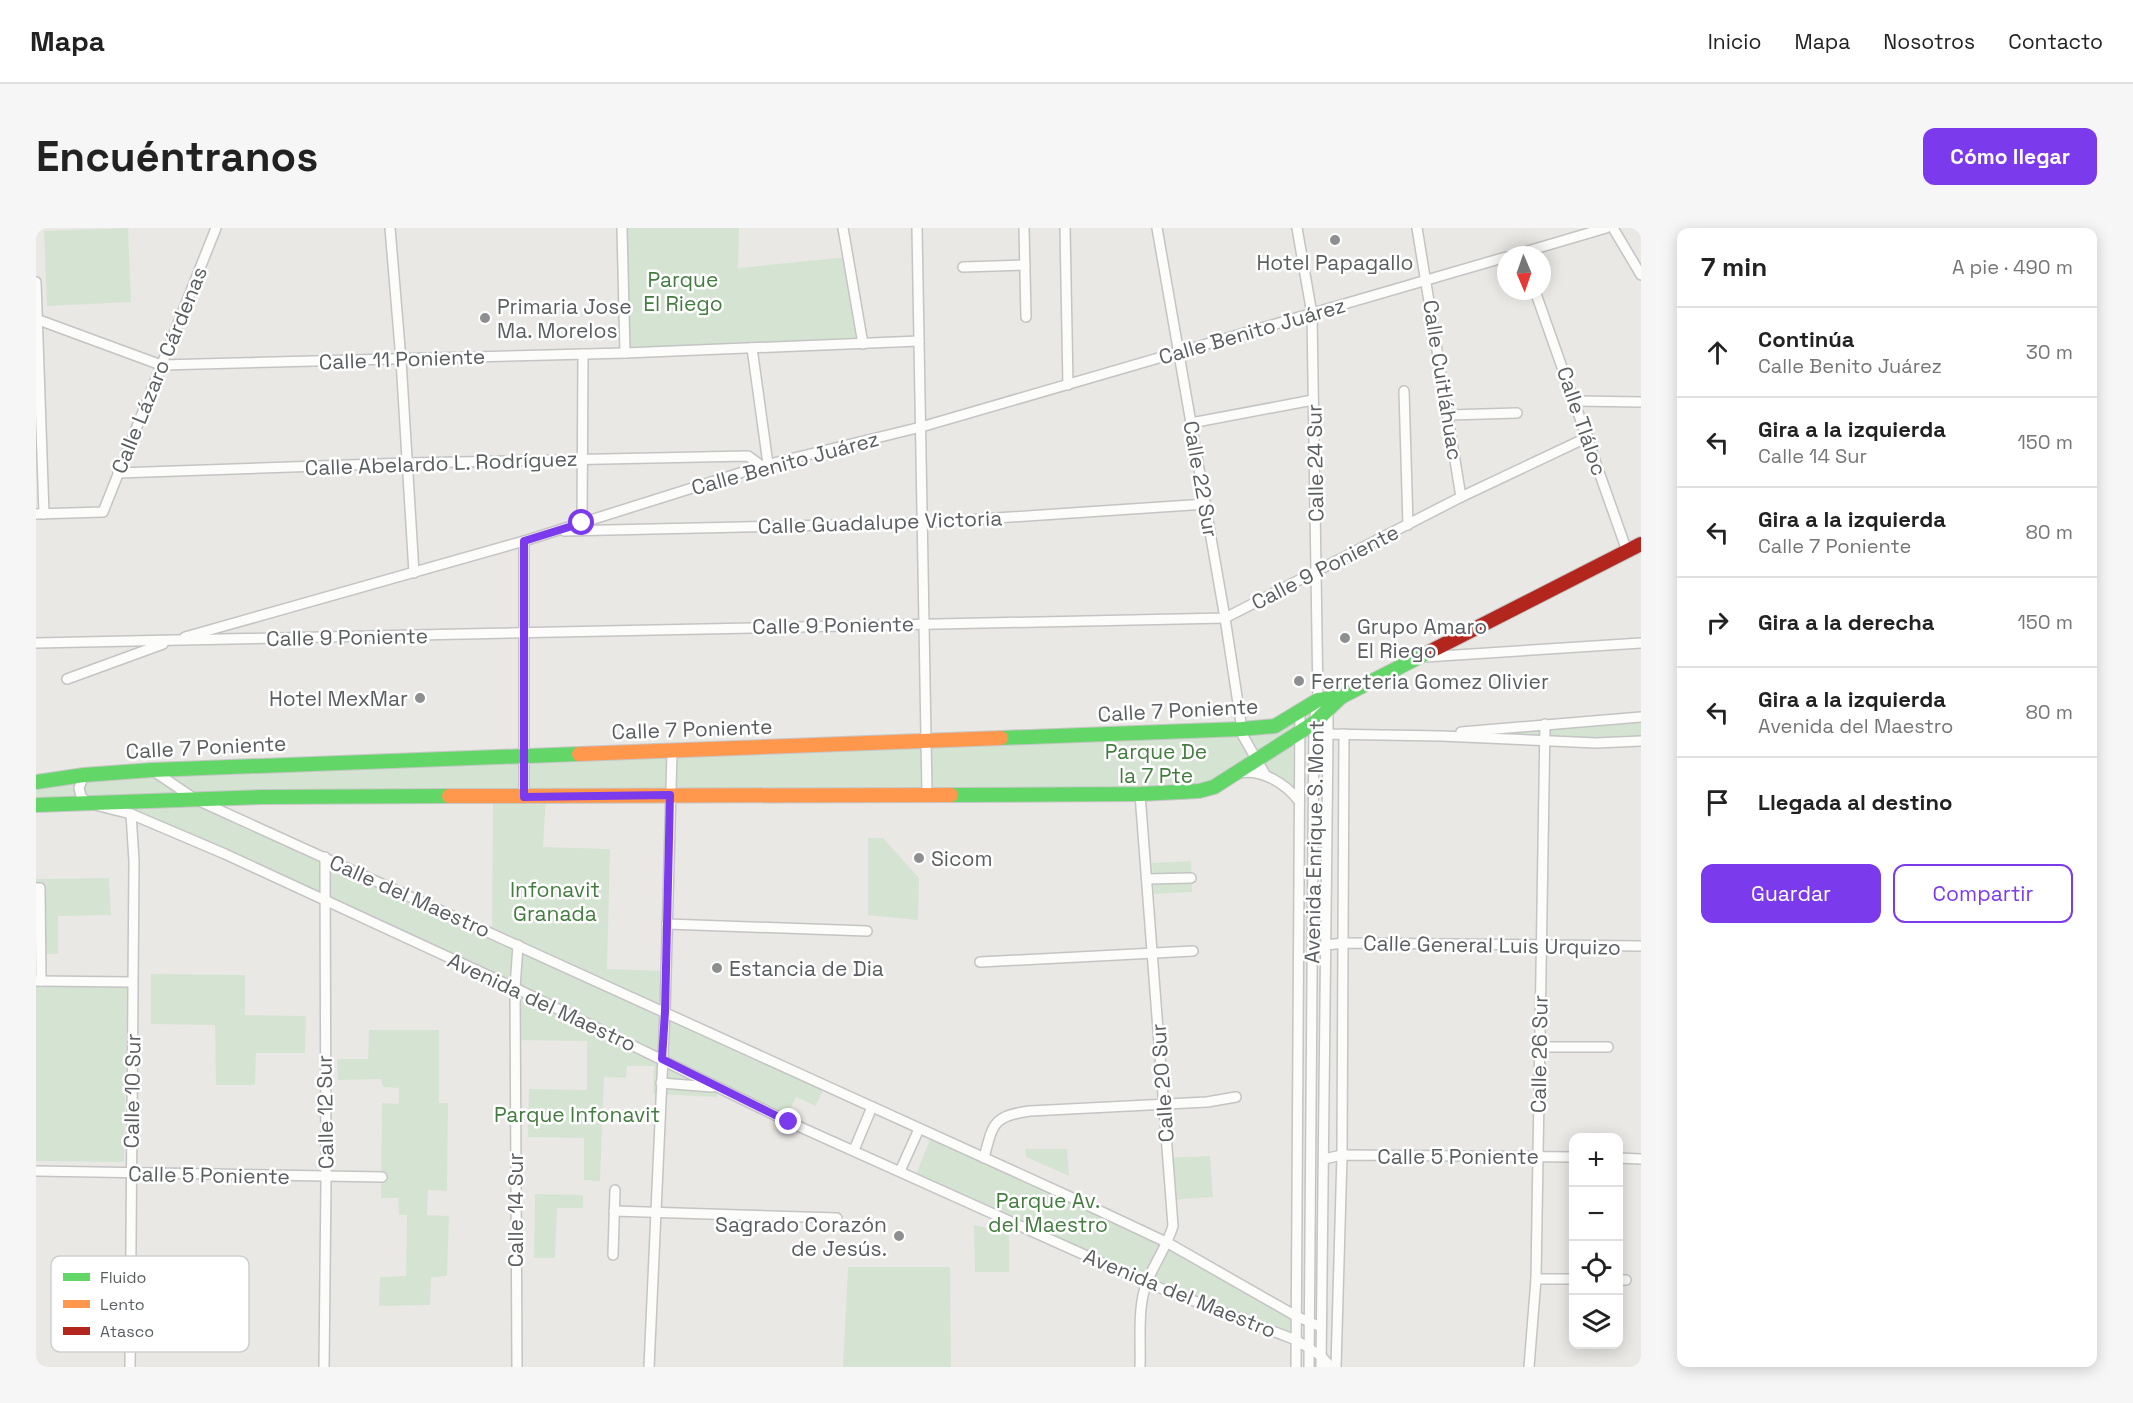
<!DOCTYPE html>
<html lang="es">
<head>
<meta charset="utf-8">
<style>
  body { margin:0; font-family:"Space Grotesk",sans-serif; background:#f6f6f6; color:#222 }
  .controls { position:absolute; right:18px; bottom:18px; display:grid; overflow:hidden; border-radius:12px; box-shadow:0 3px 15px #0003 }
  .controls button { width:54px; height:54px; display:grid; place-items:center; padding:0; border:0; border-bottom:2px solid #e0e0e0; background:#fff; color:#222; font:30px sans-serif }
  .compass { position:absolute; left:1461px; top:18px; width:54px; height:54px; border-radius:50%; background:#fff; box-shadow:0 3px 15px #0003; rotate:178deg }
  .stop { position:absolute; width:18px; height:18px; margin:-14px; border:4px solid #7c3aed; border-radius:50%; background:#fff }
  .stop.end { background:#7c3aed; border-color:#fff; box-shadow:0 2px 6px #0008 }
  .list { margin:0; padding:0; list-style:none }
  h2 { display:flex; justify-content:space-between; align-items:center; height:78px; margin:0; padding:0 24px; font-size:26px }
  h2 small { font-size:20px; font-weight:400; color:#767676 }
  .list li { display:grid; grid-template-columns:39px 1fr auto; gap:18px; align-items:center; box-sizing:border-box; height:90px; padding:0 24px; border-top:2px solid #e0e0e0 }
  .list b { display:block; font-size:22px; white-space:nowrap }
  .list p { margin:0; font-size:20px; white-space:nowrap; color:#767676 }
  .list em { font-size:20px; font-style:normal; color:#767676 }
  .actions { display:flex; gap:12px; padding:18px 24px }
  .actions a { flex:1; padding:14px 0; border:2px solid #7c3aed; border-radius:12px; text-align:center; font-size:21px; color:#7c3aed }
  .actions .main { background:#7c3aed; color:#fff }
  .icon { flex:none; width:33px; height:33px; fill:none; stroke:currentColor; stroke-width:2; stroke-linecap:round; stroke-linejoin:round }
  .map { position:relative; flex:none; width:1605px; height:1139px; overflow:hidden; border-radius:12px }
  header { display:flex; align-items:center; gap:36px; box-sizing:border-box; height:84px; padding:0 30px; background:#fff; border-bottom:2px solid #e0e0e0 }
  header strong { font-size:28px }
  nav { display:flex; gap:33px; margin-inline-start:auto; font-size:21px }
  .intro { display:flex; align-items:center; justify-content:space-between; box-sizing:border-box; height:144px; padding:0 36px }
  h1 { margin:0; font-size:42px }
  .button { padding:15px 27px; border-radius:12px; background:#7c3aed; color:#fff; font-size:21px; font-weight:700 }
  main { display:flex; gap:36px; padding:0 36px }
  aside { flex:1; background:#fff; border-radius:12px; box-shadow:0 3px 15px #0003 }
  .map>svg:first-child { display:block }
  .green { fill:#d5e4d2 }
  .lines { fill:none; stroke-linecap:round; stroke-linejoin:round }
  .street-casing { stroke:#c4c4c4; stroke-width:12 }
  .fast-casing { stroke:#c6c6c6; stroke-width:16 }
  .slow-casing { stroke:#c6c6c6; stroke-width:16 }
  .jam-casing { stroke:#c6c6c6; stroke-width:16 }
  .street { stroke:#fcfcfb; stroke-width:9 }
  .fast { stroke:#63d668; stroke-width:14 }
  .slow { stroke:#ff974d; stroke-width:14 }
  .jam { stroke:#b3261e; stroke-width:14 }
  .route { stroke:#7c3aed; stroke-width:8 }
  .poi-dot { fill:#8d8e8f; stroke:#fff; stroke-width:2 }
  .labels { text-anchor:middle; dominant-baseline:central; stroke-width:5; stroke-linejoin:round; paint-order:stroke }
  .poi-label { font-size:21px; fill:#5b5e61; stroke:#fff; text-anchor:start }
  .park-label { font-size:21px; fill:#437c3f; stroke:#fff }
  .street-label { font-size:21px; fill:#5b5e61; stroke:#fff }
  .key { fill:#fff; stroke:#cecfd0; stroke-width:1.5 }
  .key-label { font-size:16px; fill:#5b5e61 }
</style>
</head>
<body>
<header>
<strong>Mapa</strong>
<nav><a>Inicio</a><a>Mapa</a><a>Nosotros</a><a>Contacto</a></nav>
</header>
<div class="intro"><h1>Encuéntranos</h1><a class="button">Cómo llegar</a></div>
<main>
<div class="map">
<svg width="1605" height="1139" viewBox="0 0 1605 1139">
  <rect width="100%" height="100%" fill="#e9e8e5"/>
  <g class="green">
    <polygon points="92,0 95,74 11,78 8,3"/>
    <polygon points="586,0 703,0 702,40 811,29 826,115 589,124"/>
    <path d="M1275,478l3,14 -14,11 -1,70c-16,-20 -43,-36 -69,-25 -9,4 -15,11 -24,14 -20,6 -45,3 -66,4h-403l-191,3 -3,50 67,2 -3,120 59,2 -1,41 160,74 -9,20 -20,-9 -10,22 -69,-31v9l-64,-3 1,-28h-27l-1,12 -22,-1 -4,104 -16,-1v-42l-56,-1 1,-48 58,1v-49l-72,-1v-52l24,11 -404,-188 2,-9 38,-2 26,6 123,52 256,116 -88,-43 1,-134 -230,-2 -227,10v-22l49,-8 66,-5 520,-18 571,-22 33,-4z"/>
    <polygon points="1605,489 1605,513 1412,505"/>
    <polygon points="832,610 847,610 883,650 882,692 832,687"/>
    <polygon points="1155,633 1156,664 1118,666 1116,635"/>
    <polygon points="73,650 75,687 22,688 22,726 0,726 0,651"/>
    <polygon points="115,746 209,747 209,787 270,788 269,825 220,825 219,857 180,857 179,797 115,796"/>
    <polygon points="0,757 91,758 88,934 0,933"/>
    <polygon points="333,802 403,802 403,875 412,875 411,963 392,962 391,987 413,988 411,1048 395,1049 394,1077 343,1078 344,1049 370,1048 371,987 363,987 362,970 345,970 346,875 363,876 363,860 347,859 345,851 302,852 301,831 332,831"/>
    <polygon points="896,906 1132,1015 1260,1088 1260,1112 1111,1055 879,949"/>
    <polygon points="989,921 1031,921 1033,948 990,929"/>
    <polygon points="1174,928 1177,969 1134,972 1131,930"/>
    <polygon points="499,966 547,967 547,980 521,980 519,1030 498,1030"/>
    <polygon points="938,997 973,1005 973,1044 939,1044"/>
    <polygon points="812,1039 914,1039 915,1139 807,1139"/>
  </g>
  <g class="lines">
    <defs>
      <g id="street">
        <polyline points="354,0 365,132 378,345"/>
        <polyline points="586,0 589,125"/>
        <polyline points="807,0 827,116"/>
        <polyline points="881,0 891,566"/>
        <polyline points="988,0 990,89"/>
        <polyline points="1029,0 1032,157"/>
        <polyline points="1121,0 1189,390 1207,508 1230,548"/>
        <polyline points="1261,0 1276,86 1282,472 1278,495 1273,1139"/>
        <polyline points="1381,0 1425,269"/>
        <polyline points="1577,0 1605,47"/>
        <polyline points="1478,27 1570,0"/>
        <polyline points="927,39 989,37"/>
        <polyline points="0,54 8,286"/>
        <polyline points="1499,63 1591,323"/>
        <polyline points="0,91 125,137 589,125 883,113"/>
        <polyline points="716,120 732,236"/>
        <polyline points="1368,163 1372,297"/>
        <polyline points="1539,173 1605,174"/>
        <polyline points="1413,187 1481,185"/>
        <polyline points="1155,195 1277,172"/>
        <polyline points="82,245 371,235 712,228 726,238"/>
        <polyline points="0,286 67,284 180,0"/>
        <polyline points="546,300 547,126"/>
        <polyline points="528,303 886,295 1170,276"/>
        <polyline points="488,313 488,569"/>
        <polyline points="149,409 488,313 726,238 885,199 1470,29"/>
        <polyline points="0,415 1189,390 1425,269 1552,209"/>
        <polyline points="1389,429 1605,415"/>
        <polyline points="31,451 127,416"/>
        <polyline points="1425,504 1605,489"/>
        <polyline points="1286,506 1405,508 1560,515 1605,513"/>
        <polyline points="116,542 159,571 1030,967 1132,1015 1260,1088 1285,1099"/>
        <path d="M1203,545c23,-4 46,10 60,28"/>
        <polyline points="48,547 43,560 45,568 51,575 95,586 189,626 479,760 753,894 1111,1055 1260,1112 1285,1128 1295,1139"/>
        <polyline points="1111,651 1155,650"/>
        <polyline points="0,660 4,660 5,753"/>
        <polyline points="631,696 831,703"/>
        <polyline points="1290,717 1308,715 1605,718"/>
        <polyline points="944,734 1157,723"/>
        <polyline points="0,753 96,754"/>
        <polyline points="1503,819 1572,819"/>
        <polyline points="625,855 676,859"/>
        <polyline points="818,922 836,879"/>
        <path d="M948,930c9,-35 9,-42 46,-47l177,-9 29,-5"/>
        <polyline points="1582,930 1605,931"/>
        <polyline points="1288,931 1306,927 1538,929"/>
        <polyline points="0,943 346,949"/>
        <polyline points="864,943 883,901"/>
        <polyline points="578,983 801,990"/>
        <polyline points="577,1027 579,962"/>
        <polyline points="1500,1051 1538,1051"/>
        <polyline points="1582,1052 1590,1052"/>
        <polyline points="94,1139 98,633 95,586"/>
        <polyline points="288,1139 290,953 289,629"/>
        <polyline points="481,1139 479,760 482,717"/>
        <polyline points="613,1139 629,784 636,524"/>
        <path d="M1104,1139c1,-27 -3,-60 7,-85 8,-20 20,-36 26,-56l-33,-432"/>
        <polyline points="1260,1139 1264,484"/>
        <polyline points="1285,1139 1292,506 1292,483 1289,480"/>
        <polyline points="1300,1139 1306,927 1308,506"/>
        <polyline points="1493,1139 1500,1051 1509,496"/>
      </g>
      <g id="fast">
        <polyline points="965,510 1206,501 1239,498 1282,472 1305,469 1395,423"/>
        <polyline points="0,554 48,547 116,542 543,526"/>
        <polyline points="915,567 1104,566 1163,563 1178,559 1278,495 1305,469"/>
        <polyline points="0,577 227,569 413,568"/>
      </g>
      <g id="slow">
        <polyline points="543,526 965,510"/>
        <polyline points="413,568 915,567"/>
      </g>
      <polyline id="jam" points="1395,423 1605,316"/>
    </defs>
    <use href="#street" class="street-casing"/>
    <use href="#fast" class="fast-casing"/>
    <use href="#slow" class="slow-casing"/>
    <use href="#jam" class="jam-casing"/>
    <use href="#street" class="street"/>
    <use href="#fast" class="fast"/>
    <use href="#slow" class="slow"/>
    <use href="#jam" class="jam"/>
  </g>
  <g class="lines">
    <polyline class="route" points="546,295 488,313 488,569 634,567 629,784 626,831 753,894"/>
  </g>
  <g class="poi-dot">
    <circle cx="1299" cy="12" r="6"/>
    <circle cx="449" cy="90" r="6"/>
    <circle cx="1309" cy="410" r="6"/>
    <circle cx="1263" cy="453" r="6"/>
    <circle cx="384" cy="470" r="6"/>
    <circle cx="883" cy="630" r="6"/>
    <circle cx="681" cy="740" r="6"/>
    <circle cx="863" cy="1008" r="6"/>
  </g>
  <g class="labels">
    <g class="poi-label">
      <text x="1299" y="34" text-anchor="middle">Hotel Papagallo</text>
      <text x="461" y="78">Primaria Jose<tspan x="461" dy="24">Ma. Morelos</tspan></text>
      <text x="1321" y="398">Grupo Amaro<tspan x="1321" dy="24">El Riego</tspan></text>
      <text x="1275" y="453">Ferreteria Gomez Olivier</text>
      <text x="372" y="470" text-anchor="end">Hotel MexMar</text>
      <text x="895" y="630">Sicom</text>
      <text x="693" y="740">Estancia de Dia</text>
      <text x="851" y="996" text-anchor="end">Sagrado Corazón<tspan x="851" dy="24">de Jesús.</tspan></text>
    </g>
    <g class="park-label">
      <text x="647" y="51">Parque<tspan x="647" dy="24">El Riego</tspan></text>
      <text x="1120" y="523">Parque De<tspan x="1120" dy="24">la 7 Pte</tspan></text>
      <text x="519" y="661">Infonavit<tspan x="519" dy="24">Granada</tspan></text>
      <text x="541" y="886">Parque Infonavit</text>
      <text x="1012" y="972">Parque Av.<tspan x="1012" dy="24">del Maestro</tspan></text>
    </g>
    <g class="street-label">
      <text transform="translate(1216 103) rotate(-16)">Calle Benito Juárez</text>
      <text transform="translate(366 131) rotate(-2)">Calle 11 Poniente</text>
      <text transform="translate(123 142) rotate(-68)">Calle Lázaro Cárdenas</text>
      <text transform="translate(1407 152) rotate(81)">Calle Cuitláhuac</text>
      <text transform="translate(1546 193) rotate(71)">Calle Tláloc</text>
      <text transform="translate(405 235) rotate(-2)">Calle Abelardo L. Rodríguez</text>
      <text transform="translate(749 235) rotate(-15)">Calle Benito Juárez</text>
      <text transform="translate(1279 235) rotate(-91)">Calle 24 Sur</text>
      <text transform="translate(1165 251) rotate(80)">Calle 22 Sur</text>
      <text transform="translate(844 294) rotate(-2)">Calle Guadalupe Victoria</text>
      <text transform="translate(1289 339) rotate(-27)">Calle 9 Poniente</text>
      <text transform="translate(797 397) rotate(-1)">Calle 9 Poniente</text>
      <text transform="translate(311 409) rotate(-1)">Calle 9 Poniente</text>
      <text transform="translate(1142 482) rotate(-3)">Calle 7 Poniente</text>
      <text transform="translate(656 501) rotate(-2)">Calle 7 Poniente</text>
      <text transform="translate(170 519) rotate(-3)">Calle 7 Poniente</text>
      <text transform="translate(1278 614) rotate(-89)">Avenida Enrique S. Mont</text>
      <text transform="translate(374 668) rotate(24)">Calle del Maestro</text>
      <text transform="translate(1456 717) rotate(1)">Calle General Luis Urquizo</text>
      <text transform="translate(506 774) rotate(25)">Avenida del Maestro</text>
      <text transform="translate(1503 826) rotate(-89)">Calle 26 Sur</text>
      <text transform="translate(1126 855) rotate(-94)">Calle 20 Sur</text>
      <text transform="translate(96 863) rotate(-89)">Calle 10 Sur</text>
      <text transform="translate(289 884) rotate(-91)">Calle 12 Sur</text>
      <text x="1422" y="928">Calle 5 Poniente</text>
      <text transform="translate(173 947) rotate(1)">Calle 5 Poniente</text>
      <text transform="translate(479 982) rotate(-90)">Calle 14 Sur</text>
      <text transform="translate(1144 1065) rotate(22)">Avenida del Maestro</text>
    </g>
  </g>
  <rect x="15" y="1028" width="198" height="96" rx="9" class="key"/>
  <rect x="27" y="1045" width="27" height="8" fill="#63d668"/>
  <rect x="27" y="1072" width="27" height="8" fill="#ff974d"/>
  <rect x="27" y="1099" width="27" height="8" fill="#b3261e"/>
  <g class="key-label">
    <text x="64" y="1055">Fluido</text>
    <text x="64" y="1082">Lento</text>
    <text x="64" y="1109">Atasco</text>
  </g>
</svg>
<div class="controls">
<button>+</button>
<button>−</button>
<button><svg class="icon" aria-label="locate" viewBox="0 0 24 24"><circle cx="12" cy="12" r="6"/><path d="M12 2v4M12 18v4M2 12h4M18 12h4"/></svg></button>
<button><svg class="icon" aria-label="layers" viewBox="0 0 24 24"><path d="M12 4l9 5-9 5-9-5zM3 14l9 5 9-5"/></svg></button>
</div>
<svg class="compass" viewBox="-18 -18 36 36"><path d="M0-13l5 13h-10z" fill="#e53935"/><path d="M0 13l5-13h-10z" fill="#767676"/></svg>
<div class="stop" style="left:546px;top:295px"></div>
<div class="stop end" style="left:753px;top:894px"></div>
</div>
<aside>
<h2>7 min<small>A pie · 490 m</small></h2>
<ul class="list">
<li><svg class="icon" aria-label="ahead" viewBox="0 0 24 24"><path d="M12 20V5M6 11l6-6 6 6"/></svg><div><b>Continúa</b><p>Calle Benito Juárez</p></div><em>30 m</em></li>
<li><svg class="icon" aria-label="left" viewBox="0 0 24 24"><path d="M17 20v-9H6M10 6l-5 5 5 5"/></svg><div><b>Gira a la izquierda</b><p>Calle 14 Sur</p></div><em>150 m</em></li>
<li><svg class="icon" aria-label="left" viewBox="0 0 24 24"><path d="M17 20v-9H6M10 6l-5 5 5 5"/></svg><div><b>Gira a la izquierda</b><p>Calle 7 Poniente</p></div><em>80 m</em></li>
<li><svg class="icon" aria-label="right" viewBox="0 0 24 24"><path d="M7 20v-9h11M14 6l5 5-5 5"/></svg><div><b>Gira a la derecha</b></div><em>150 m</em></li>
<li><svg class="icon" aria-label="left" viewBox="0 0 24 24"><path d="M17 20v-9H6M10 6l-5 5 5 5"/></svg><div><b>Gira a la izquierda</b><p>Avenida del Maestro</p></div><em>80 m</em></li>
<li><svg class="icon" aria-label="arrive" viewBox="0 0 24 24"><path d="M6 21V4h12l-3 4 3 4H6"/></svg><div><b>Llegada al destino</b></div></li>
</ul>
<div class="actions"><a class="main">Guardar</a><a>Compartir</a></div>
</aside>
</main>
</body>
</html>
